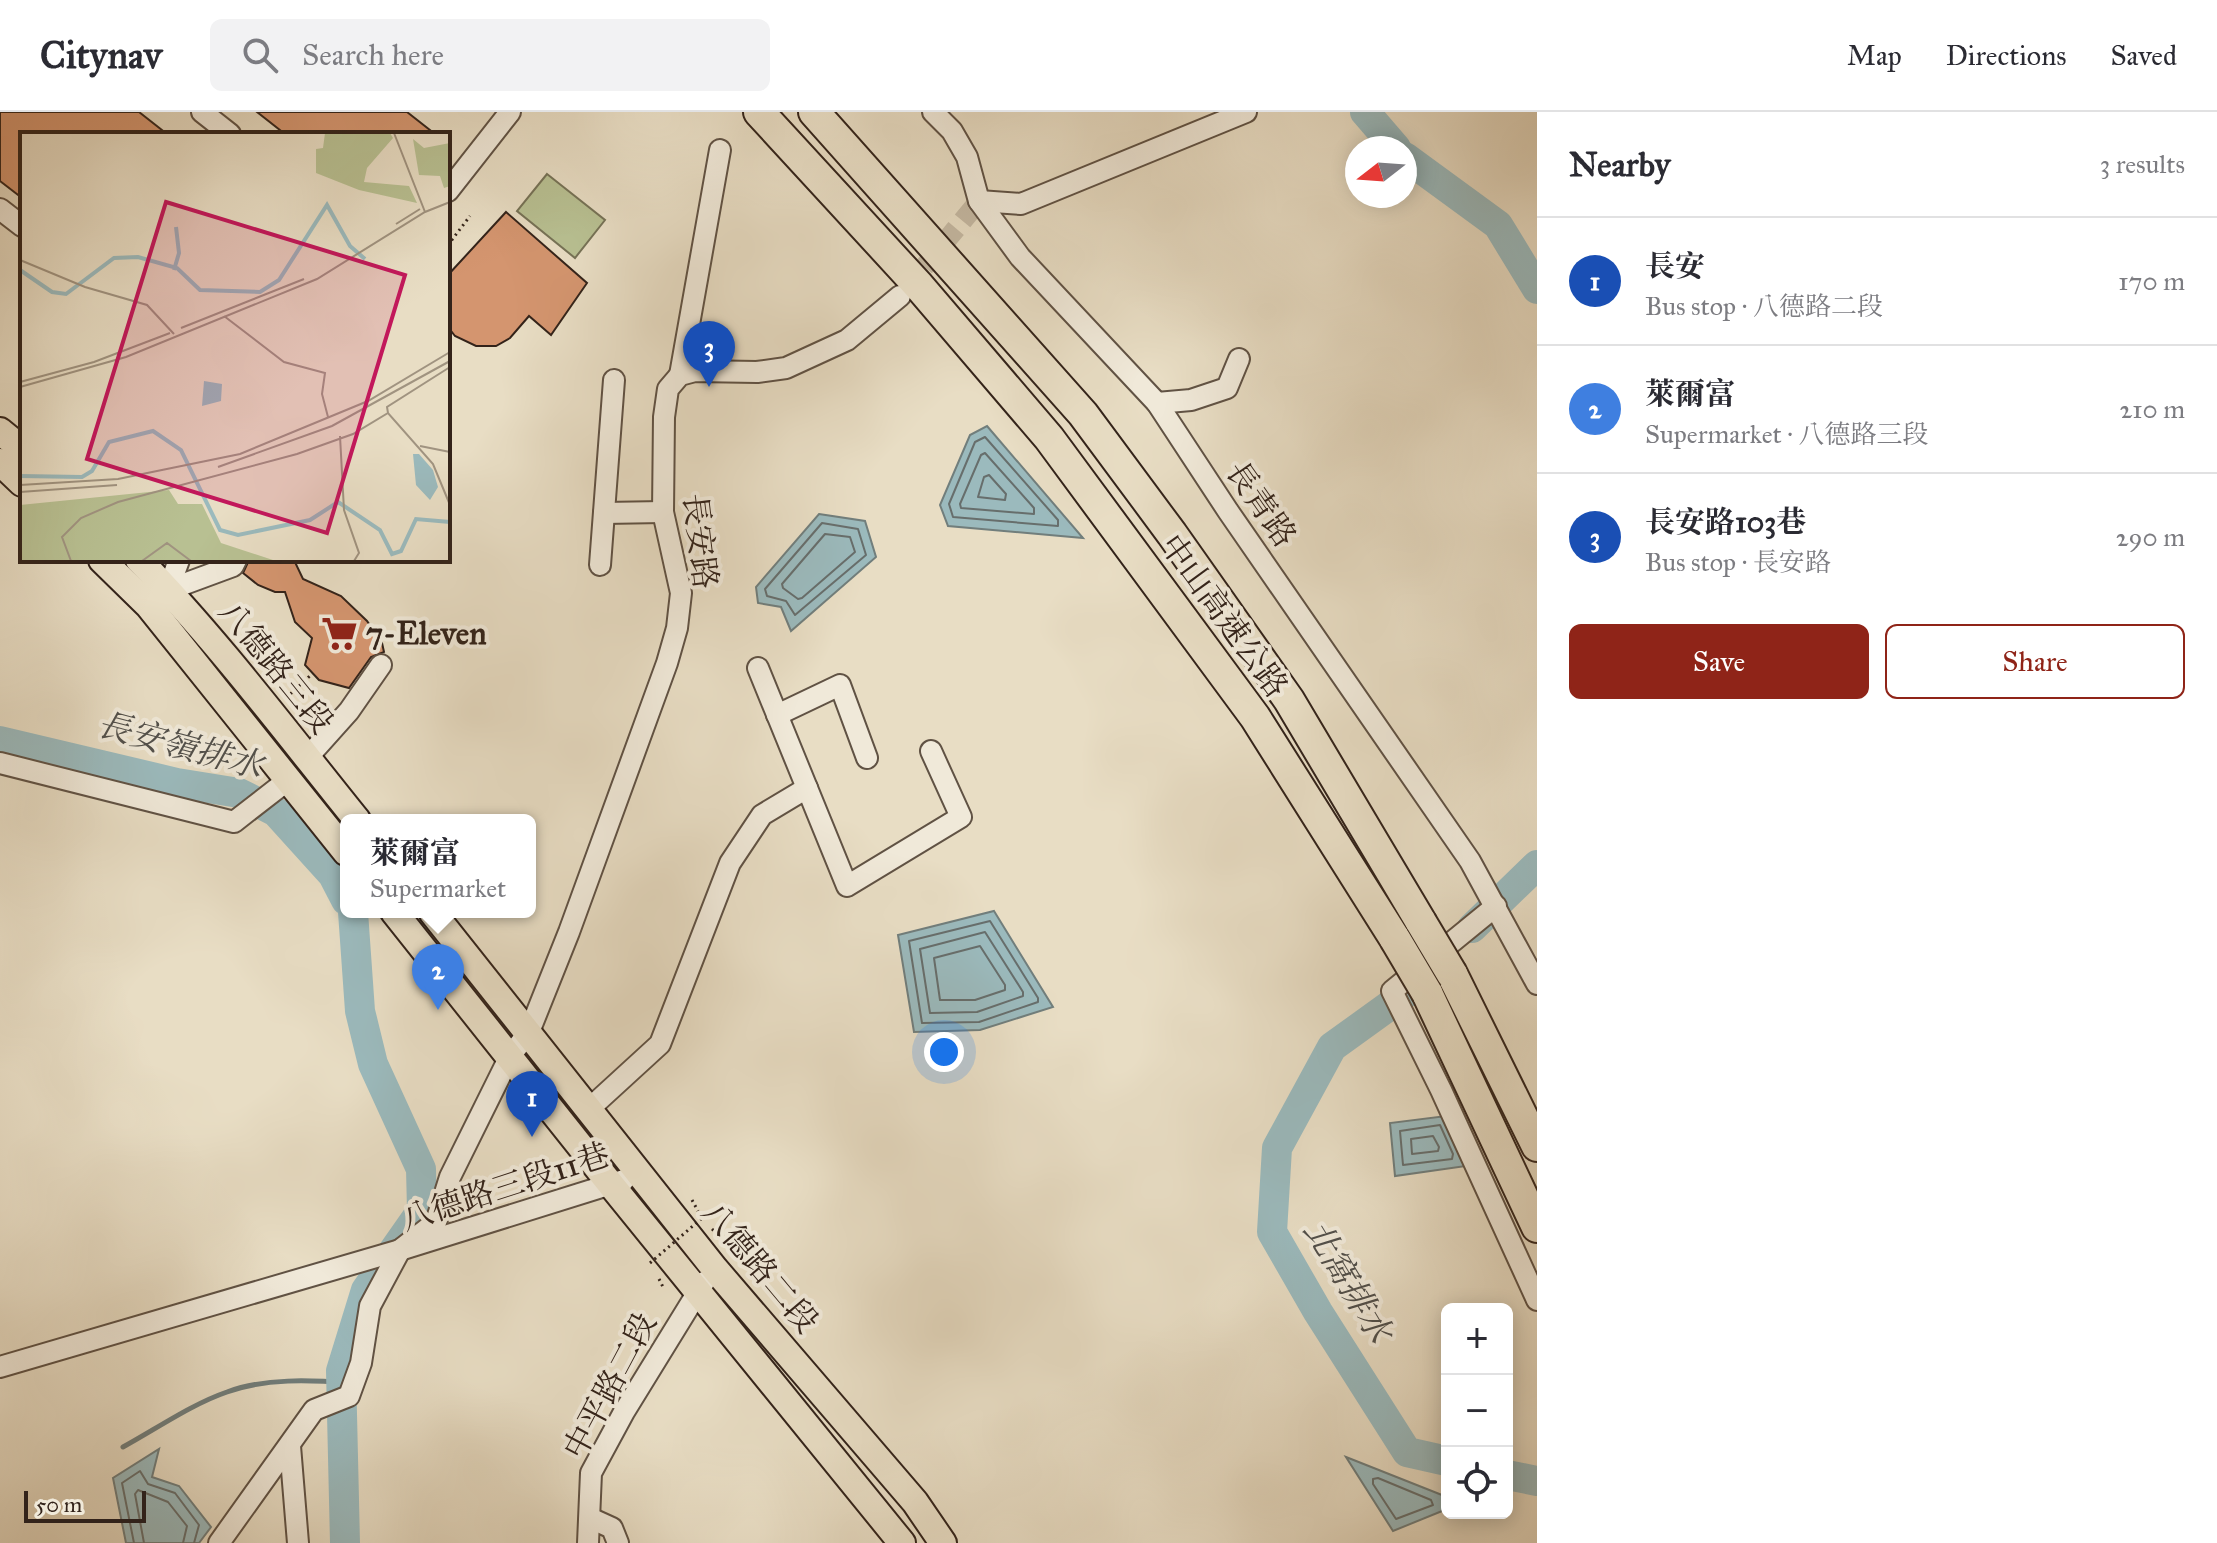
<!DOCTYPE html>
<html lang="en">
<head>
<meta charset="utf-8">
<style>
  body { margin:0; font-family:"IM FELL Great Primer","Noto Serif TC",serif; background:#f2f2f3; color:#2b2b33 }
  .controls { position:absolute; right:24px; bottom:24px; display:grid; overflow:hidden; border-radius:12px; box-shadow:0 4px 20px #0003 }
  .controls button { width:72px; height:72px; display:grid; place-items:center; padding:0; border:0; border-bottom:2px solid #e1e1e2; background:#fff; color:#2b2b33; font:40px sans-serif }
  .compass { position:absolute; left:1345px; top:24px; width:72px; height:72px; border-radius:50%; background:#fff; box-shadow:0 4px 20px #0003; rotate:253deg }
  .scale { position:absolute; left:24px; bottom:20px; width:122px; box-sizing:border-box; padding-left:8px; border:4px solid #33231a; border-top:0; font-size:22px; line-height:28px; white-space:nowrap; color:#33231a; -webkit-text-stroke:6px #f0e9d9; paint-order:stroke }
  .you { position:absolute; left:944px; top:940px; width:28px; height:28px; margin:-20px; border:6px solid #fff; border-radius:50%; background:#1a73e8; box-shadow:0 0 0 12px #1a73e833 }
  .badge { display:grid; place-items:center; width:52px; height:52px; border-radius:50%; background:#8f2418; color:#fff; font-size:26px; font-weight:700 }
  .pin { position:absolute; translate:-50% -66px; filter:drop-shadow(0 2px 4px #0008) }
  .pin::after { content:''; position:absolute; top:42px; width:28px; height:24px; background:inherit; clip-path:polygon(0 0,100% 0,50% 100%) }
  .popup { position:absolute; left:340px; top:702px; width:196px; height:104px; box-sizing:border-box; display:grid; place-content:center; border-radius:12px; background:#fff; filter:drop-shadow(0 2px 6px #0005); font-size:26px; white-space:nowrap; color:#7c7c81 }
  .popup b { font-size:30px; color:#2b2b33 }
  .popup::after { content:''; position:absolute; left:50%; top:100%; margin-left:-16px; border:16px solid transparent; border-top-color:#fff }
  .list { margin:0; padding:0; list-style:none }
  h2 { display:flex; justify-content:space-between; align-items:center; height:104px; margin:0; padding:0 32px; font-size:34px }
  h2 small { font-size:26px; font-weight:400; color:#7c7c81 }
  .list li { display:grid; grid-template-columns:52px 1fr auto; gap:24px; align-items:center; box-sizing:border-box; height:128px; padding:0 32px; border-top:2px solid #e1e1e2 }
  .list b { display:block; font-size:30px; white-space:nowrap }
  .list p { margin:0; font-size:26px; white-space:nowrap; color:#7c7c81 }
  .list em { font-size:26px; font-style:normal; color:#7c7c81 }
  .actions { display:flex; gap:16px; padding:24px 32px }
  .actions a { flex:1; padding:18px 0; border:2px solid #8f2418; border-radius:12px; text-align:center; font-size:28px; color:#8f2418 }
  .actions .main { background:#8f2418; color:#fff }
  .icon { flex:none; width:44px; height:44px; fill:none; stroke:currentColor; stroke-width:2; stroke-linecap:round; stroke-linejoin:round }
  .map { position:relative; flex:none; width:1537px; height:1431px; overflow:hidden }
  header { display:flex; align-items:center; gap:48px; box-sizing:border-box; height:112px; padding:0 40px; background:#fff; border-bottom:2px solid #e1e1e2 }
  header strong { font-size:38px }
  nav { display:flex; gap:44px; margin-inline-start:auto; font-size:28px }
  .search { width:560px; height:72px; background:#f2f2f3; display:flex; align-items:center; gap:20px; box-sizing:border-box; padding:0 28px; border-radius:12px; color:#7c7c81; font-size:30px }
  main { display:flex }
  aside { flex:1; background:#fff }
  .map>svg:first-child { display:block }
  .green { fill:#b8c092; stroke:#767256; stroke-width:2 }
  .water { fill:#9bbabd; stroke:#717e7c; stroke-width:2 }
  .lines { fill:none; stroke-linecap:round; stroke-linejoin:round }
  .shore { stroke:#676e6c; stroke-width:2 }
  .stream { stroke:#717e7c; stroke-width:5 }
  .river { stroke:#9bbabd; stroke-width:30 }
  .building { fill:#d4956f; stroke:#33231a; stroke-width:2 }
  .minor-tunnel { stroke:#c4b8a2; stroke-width:20; stroke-dasharray:20 10; stroke-linecap:butt }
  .minor-casing { stroke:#605244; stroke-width:24 }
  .major-casing { stroke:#33231a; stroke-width:30 }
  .highway-casing { stroke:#33231a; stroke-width:34 }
  .path { stroke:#33231a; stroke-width:3; stroke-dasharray:2 4; stroke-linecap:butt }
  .minor { stroke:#f0e9d9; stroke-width:20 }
  .major { stroke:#e8ddc4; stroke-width:26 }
  .highway { stroke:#e8ddc4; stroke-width:30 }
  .highway-bridge-casing { stroke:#33231a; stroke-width:34; stroke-linecap:butt }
  .path-bridge { stroke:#33231a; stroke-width:3; stroke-dasharray:2 4; stroke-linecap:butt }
  .highway-bridge { stroke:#e8ddc4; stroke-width:30 }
  .labels { text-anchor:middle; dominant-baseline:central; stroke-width:8; stroke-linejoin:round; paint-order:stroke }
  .street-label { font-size:32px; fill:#33231a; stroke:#f0e9d9 }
  .poi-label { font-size:32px; font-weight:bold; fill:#33231a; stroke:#f0e9d9; text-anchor:start }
  .water-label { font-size:34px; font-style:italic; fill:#52504b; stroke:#f0e9d9 }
  .inset-river { fill:none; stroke:#9bbabd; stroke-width:4 }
  .inset-road { fill:none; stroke:#a09380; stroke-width:2 }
  .view { fill:#c2185b; fill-opacity:0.15; stroke:#c2185b; stroke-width:4 }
  .inset-edge { fill:none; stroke:#33231a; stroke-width:4 }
</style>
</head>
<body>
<header>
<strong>Citynav</strong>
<div class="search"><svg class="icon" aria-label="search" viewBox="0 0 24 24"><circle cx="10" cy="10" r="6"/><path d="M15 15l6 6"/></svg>Search here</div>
<nav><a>Map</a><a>Directions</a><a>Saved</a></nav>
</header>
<main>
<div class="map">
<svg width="1537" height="1431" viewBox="0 0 1537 1431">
  <rect width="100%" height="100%" fill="#e8ddc4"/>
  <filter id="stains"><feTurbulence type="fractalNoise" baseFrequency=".0025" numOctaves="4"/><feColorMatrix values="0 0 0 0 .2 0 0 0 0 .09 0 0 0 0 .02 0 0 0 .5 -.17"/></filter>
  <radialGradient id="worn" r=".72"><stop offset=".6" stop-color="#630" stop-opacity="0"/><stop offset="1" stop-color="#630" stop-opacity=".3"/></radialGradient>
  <polygon class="green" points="547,62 605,108 575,146 517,99"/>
  <g class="water">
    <polygon points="987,314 1083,426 948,414 940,393 970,323"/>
    <polygon points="819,402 865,409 876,445 791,519 781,495 758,491 756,475"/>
    <polygon points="994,799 1053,895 980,918 914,920 898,823"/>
    <polygon points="1446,1004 1466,1054 1395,1064 1390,1011"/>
    <polygon points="159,1337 152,1365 179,1374 211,1415 199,1431 126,1431 113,1366"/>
    <polygon points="1346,1345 1447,1385 1447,1397 1393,1419"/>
  </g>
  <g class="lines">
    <g class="shore">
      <polygon points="985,325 1058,408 1058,414 953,405 949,392 975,330"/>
      <polygon points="985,341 1034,396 1034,402 961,396 960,392 981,343"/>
      <polygon points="989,363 1006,382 1005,388 978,385 984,365"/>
      <polygon points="822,411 858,417 866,443 795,503 786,489 767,484 765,477"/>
      <polygon points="825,422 850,425 855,440 802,486 798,487 783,476 782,472"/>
      <polygon points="990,809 1038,886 1038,890 979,910 922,911 909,829"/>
      <polygon points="985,820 1023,880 1023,884 977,900 930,901 920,837"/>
      <polygon points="980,834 1005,873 1005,878 975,888 940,888 934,846"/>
      <polygon points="1440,1013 1453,1042 1452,1047 1403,1053 1400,1019"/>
      <polygon points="1433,1024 1439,1035 1438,1039 1412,1042 1411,1027"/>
      <polygon points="1378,1366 1431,1388 1433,1393 1396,1407 1373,1372 1373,1367"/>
      <polyline points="134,1431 122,1371 140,1359 148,1372 175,1381 199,1413 194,1431"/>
      <polyline points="144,1431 135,1382 138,1378 168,1390 187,1414 183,1431"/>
    </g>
    <path class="stream" d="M123,1335c33,-18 69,-43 104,-55 38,-14 83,-12 123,-9"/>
    <g class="river">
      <polyline points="1365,0 1396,36"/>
      <polyline points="1405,45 1498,113 1537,177"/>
      <polyline points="0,629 177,671 239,681 276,700 333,763 346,788"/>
      <polyline points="1472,816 1537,753"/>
      <polyline points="1418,869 1400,886 1332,935 1277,1036 1272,1120 1318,1200 1407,1340 1447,1349"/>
      <polyline points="1507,1363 1537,1369"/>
      <polyline points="345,1431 341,1259 366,1178 422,1098 421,1057 373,952 360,899 353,800"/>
    </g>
  </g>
  <g class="building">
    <polygon points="0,0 139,0 167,22 22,22 22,86 0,69"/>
    <polygon points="257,0 407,0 435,22 285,22"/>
    <polygon points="506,100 587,171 551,223 529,204 510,226 496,234 476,234 455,224 448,215 448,163"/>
    <polygon points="249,448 294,448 303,467 341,484 367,509 382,531 384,540 371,545 349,576 319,568 305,553 312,526 295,510 285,480 275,480 258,473 243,461"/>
  </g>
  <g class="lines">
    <polyline class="minor-tunnel" points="905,178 979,89"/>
    <defs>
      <g id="minor">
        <polyline points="202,0 230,22"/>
        <polyline points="933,0 952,19 967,45 979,89 1020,145 1157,291 1228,399 1470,749 1537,872"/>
        <polyline points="448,79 510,0"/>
        <polyline points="979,89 1021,92 1246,0"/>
        <polyline points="0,97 22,114"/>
        <polyline points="680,263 720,38"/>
        <polyline points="1157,291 1191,288 1227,276 1239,247"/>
        <polyline points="604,401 663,400"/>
        <polyline points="600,453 614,268"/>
        <polyline points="168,478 179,448"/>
        <polyline points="158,486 168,478 233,454 236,448"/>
        <polyline points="758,556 847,774 961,705 931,639"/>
        <polyline points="777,603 840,573 867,646"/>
        <polyline points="307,646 349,599 381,553"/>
        <polyline points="0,651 234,710 288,668"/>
        <polyline points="1496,794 1392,879 1441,978 1537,1188"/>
        <polyline points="589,997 660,932 730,751 762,703 807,676"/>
        <polyline points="0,1255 400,1138 624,1068"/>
        <polyline points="290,1334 298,1431"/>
        <polyline points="590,1406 612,1416 618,1431"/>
        <polyline points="219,1431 314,1298 349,1284 361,1251 370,1194 400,1138 436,1110 450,1065 510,944 529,920 569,820 667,551 677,516 681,481 663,400 664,305 668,277 680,263 695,259 757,260 786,256 847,228 900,184"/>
        <polyline points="588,1431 591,1361 624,1300 704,1170"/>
      </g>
      <g id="major">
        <polyline points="0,319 22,337"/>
        <polyline points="0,350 22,371"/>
        <polyline points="102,448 149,494 346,740"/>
        <path d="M139,448c79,81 147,172 218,260"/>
        <polyline points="394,800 612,1074 902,1431"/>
        <polyline points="432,800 715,1157 915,1390 943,1431"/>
      </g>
      <g id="highway">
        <polyline points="759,0 919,174 1049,326 1255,605 1395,827"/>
        <polyline points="814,0 1083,302 1172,422 1289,588 1421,810"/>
        <polyline points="1452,862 1537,1034"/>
        <polyline points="1427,881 1537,1115"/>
      </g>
    </defs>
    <use href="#minor" class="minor-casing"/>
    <use href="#major" class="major-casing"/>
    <use href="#highway" class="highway-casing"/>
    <g class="path">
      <polyline points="448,133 470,104"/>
      <polyline points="286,586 313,561"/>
      <polyline points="692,1088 698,1099"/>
      <polyline points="712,1117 730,1133"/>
      <polyline points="659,1167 664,1177"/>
    </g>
    <use href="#minor" class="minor"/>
    <use href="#major" class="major"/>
    <use href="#highway" class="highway"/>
    <defs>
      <g id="highway-bridge">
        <polyline points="1421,810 1452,862"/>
        <polyline points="1395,827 1427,881"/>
      </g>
    </defs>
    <use href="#highway-bridge" class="highway-bridge-casing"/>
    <polyline class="path-bridge" points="650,1151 701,1107"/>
    <use href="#highway-bridge" class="highway-bridge"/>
  </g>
  <defs>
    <symbol id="supermarket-bare" viewBox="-9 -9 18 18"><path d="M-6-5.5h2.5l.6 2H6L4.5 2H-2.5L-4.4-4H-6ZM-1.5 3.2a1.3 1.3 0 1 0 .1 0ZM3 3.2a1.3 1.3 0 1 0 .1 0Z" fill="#8f2418" stroke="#f0e9d9" stroke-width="2.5" paint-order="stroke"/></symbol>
  </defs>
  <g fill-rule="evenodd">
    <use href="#supermarket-bare" x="314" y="496" width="51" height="51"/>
  </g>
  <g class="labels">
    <g class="street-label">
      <text transform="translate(1261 392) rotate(55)">長青路</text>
      <text transform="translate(700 429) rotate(83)">長安路</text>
      <text transform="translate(1224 504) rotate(54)">中山高速公路</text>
      <text transform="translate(276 555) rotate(51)">八德路三段</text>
      <text transform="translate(505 1075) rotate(-18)">八德路三段11巷</text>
      <text transform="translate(760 1155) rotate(50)">八德路二段</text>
      <text transform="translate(610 1274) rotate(-62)">中平路二段</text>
    </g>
    <g class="poi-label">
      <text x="366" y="521">7-Eleven</text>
    </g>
    <g class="water-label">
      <text transform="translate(180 633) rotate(15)">長安嶺排水</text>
      <text transform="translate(1348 1169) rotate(59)">北窩排水</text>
    </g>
  </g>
  <g transform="translate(20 20)">
    <rect width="430" height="430" fill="#e8ddc4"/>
    <path d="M305,1h65l3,5 -26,30 -3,14 45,4 8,17 -58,-13 -43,-17v-24l7,-1zM393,7l11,9 26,-5v43l-6,2 -4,-12 -21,-1zM149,358l9,14h24l19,39 55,18h-256v-56z" fill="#b8c092"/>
    <path d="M184,249l18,3 -1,17 -19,5zM393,322h6l14,16 5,17 -8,13 -14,-15z" fill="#9bbabd"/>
    <path class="inset-river" d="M0,138l32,22 14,2 48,-36 24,-1 39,11 23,22 60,2 19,-12 48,-75 23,41 15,13M154,138l5,-17 -3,-26M0,344l62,1 10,-6 17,-29 44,-11 28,19 39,80 18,5 72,-15 28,-18 42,28 12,24 9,-3 15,-32 34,3"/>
    <path class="inset-road" d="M374,1l31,79M376,92l24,-15M0,128l65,27 62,18 27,29M204,184l60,46 41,11 -3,21 6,23M161,196l123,-49M0,250l74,-20 76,-29M0,255l106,-30 191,-78 108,-67 25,-10M368,281l-1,-6 63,-40M320,304l4,74 15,43 -5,8M400,314l30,6M198,335l114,-41 118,-65M0,353l98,-6 122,-25 128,-53 82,-49M0,360l97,-7M51,429l-9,-24 19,-19 37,-16 179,-48 56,-20 35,-21 45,51 17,41M122,429l25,-18 24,18"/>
    <path class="view" d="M146,70l239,73 -78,258 -240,-74z"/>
    <rect width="430" height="430" class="inset-edge"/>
  </g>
  <rect width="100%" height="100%" filter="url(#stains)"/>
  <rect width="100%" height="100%" fill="url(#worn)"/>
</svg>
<div class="controls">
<button>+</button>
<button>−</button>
<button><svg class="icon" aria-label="locate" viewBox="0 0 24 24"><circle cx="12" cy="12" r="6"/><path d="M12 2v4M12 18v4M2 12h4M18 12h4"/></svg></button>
</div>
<svg class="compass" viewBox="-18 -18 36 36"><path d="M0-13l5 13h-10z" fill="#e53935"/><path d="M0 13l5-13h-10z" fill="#7c7c81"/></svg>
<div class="scale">50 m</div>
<div class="you"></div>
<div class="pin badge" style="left:532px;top:1025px;background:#1a4fb4">1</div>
<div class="pin badge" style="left:438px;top:898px;background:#3f7fe0">2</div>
<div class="popup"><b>萊爾富</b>Supermarket</div>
<div class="pin badge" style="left:709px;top:275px;background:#1a4fb4">3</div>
</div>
<aside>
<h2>Nearby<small>3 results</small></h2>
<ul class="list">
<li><span class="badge" style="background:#1a4fb4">1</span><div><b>長安</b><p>Bus stop · 八德路二段</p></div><em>170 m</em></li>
<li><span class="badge" style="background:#3f7fe0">2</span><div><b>萊爾富</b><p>Supermarket · 八德路三段</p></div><em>210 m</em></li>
<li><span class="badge" style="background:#1a4fb4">3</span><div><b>長安路103巷</b><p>Bus stop · 長安路</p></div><em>290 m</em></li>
</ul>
<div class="actions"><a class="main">Save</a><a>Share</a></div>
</aside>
</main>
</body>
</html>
